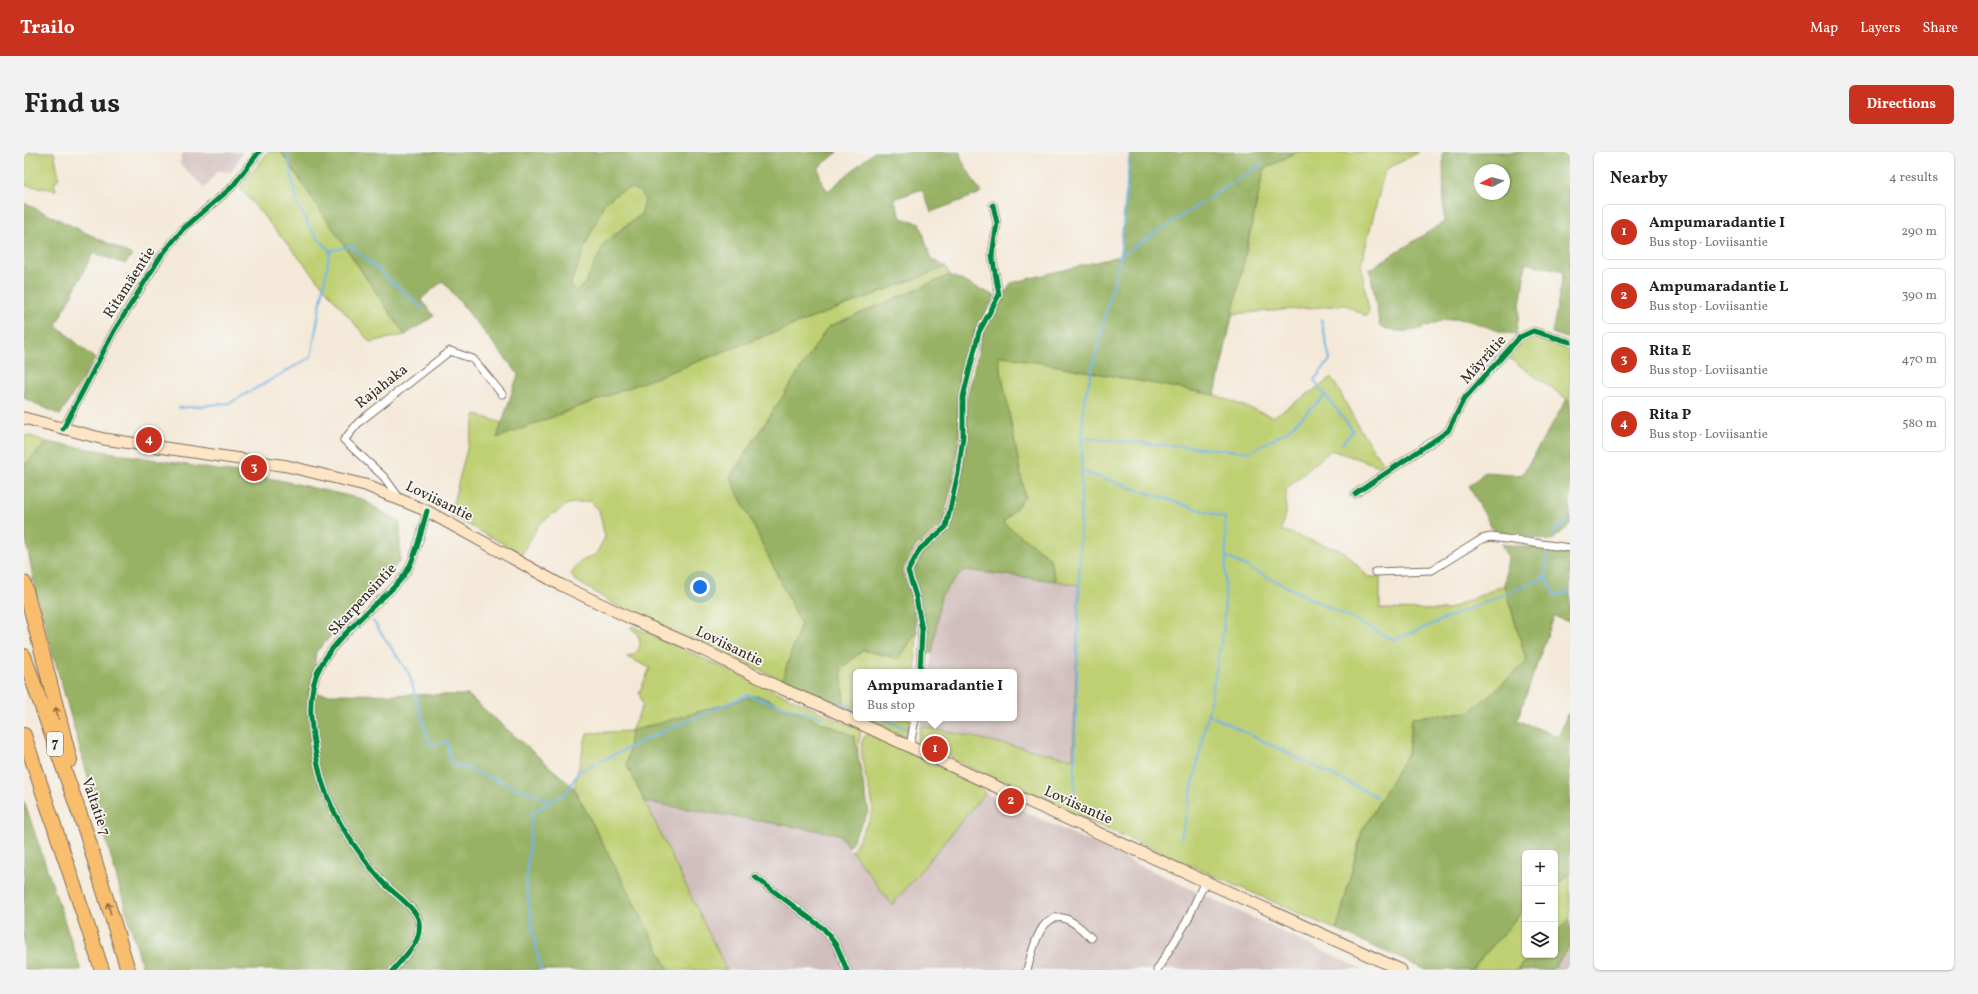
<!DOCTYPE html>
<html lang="en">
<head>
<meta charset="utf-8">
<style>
  body { margin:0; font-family:Vollkorn,serif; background:#f2f2f2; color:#222 }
  .controls { position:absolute; right:12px; bottom:12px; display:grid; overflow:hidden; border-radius:6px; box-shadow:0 1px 3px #0004 }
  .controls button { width:36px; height:36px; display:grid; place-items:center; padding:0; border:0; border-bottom:1px solid #e0e0e0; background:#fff; color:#222; font:20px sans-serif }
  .compass { position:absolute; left:1450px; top:12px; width:36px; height:36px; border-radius:50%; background:#fff; box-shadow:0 1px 3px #0004; rotate:263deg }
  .you { position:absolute; left:676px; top:435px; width:14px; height:14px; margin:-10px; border:3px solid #fff; border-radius:50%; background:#1a73e8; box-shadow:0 0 0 6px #1a73e833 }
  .badge { display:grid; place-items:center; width:26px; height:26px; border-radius:50%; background:#c8321e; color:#fff; font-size:13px; font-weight:700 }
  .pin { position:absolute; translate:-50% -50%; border:2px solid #fff; box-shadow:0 1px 4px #0006 }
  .popup { position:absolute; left:829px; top:517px; width:164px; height:52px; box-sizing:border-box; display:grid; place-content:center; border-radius:6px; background:#fff; filter:drop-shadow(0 1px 3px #0005); font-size:13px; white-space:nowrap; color:#767676 }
  .popup b { font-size:15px; color:#222 }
  .popup::after { content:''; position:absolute; left:50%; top:100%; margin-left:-8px; border:8px solid transparent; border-top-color:#fff }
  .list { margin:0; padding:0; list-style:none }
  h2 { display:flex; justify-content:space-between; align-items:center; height:52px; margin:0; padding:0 16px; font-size:17px }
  h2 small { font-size:13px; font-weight:400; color:#767676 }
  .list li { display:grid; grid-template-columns:26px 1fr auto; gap:12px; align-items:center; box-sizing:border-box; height:56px; margin:0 8px 8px; padding:0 8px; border:1px solid #e0e0e0; border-radius:6px }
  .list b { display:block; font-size:15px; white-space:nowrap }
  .list p { margin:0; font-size:13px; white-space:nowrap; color:#767676 }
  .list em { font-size:13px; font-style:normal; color:#767676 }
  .icon { flex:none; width:22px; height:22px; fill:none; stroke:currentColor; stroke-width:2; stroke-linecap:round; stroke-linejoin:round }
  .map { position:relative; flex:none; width:1546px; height:818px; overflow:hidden; border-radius:6px }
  header { display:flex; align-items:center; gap:24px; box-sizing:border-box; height:56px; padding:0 20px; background:#c8321e; color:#fff }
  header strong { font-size:19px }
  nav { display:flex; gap:22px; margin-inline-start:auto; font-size:14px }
  .intro { display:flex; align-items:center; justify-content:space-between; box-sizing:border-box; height:96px; padding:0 24px }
  h1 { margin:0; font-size:28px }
  .button { padding:10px 18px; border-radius:6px; background:#c8321e; color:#fff; font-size:14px; font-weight:700 }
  main { display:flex; gap:24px; padding:0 24px }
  aside { flex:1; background:#fff; border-radius:6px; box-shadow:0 1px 3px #0004 }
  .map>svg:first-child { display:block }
  .industrial { fill:#d1bfbd }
  .green { fill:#bfd073; stroke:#7d7d48 }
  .forest { fill:#97b265; stroke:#696e42; fill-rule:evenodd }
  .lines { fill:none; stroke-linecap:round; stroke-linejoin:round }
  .stream { stroke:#74b4e8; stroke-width:2 }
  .street-casing { stroke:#7c6d5f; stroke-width:9 }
  .secondary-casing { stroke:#7c6d5f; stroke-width:13 }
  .highway-casing { stroke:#7c6d5f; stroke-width:16 }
  .street { stroke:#fff; stroke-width:7 }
  .secondary { stroke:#fde5c5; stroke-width:11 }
  .highway { stroke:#f9be6d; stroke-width:14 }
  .cycleway-casing { stroke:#f6f6f2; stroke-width:8 }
  .cycleway { stroke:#00873e; stroke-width:5 }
  .oneway { stroke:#906d42 }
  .labels { text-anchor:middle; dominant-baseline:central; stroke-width:3.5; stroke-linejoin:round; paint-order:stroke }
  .shield { fill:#f6f6f2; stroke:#73675e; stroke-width:1 }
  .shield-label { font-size:14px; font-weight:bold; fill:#3b2a1e }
  .street-label { font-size:15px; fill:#3b2a1e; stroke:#f6f6f2 }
</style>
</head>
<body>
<header>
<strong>Trailo</strong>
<nav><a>Map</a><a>Layers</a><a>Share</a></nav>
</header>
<div class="intro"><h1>Find us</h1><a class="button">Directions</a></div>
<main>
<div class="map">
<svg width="1546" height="818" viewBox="0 0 1546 818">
  <rect width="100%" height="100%" fill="#f6f6f2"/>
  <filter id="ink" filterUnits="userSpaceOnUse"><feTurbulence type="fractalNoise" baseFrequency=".025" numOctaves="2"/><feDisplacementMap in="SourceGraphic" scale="8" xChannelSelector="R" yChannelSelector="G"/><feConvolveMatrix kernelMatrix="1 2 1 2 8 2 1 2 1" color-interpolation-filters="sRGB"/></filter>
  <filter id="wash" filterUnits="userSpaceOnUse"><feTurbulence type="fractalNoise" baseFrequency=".012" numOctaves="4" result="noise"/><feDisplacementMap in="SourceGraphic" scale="16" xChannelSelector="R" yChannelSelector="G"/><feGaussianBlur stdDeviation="0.9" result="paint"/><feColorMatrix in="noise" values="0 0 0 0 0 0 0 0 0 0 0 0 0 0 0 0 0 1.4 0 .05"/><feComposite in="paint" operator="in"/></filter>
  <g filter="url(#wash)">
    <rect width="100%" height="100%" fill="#f4e9d8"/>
    <g class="industrial">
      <polygon points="161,0 219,0 207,20 193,19 181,36 156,12 157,4"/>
      <polygon points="940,418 1055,432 1049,607 897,574 898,566 990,566 990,520 905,520 917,444"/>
      <polygon points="961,641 1338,817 1338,818 703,818 621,650 815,682 868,752"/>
      <polygon points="1546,795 1546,818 1528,818"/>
    </g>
    <g class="green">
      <polygon points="0,0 30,0 35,25 30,32 32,38 0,33"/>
      <polygon points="244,0 257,0 381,183 346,190 216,36"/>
      <polygon points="1273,0 1395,0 1361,18 1337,113 1345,159 1342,164 1322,153 1208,162 1240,17"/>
      <polygon points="607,36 616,39 621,48 617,63 598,76 571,112 560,133 552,140 546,134 564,87 580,51 595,40"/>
      <polygon points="922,115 926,123 804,175 706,325 777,472 758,528 593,454 551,428 547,422 556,410 572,402 581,385 575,358 566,349 544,352 516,371 498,402 426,363 452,262 478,271 473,286"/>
      <polygon points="1510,182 1546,193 1546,254 1543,247 1482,204 1498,187"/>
      <polygon points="974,203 1191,243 1249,265 1308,226 1337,279 1362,316 1307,298 1262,337 1262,363 1257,378 1321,400 1344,425 1356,425 1356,457 1423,458 1480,433 1503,510 1446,560 1388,565 1384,601 1338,679 1313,778 946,616 929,607 919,599 893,590 897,574 1049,607 1055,433 1032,429 1025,405 979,371 1001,345"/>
      <polygon points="0,284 6,284 23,290 0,314"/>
      <path d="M608,474l229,104 -3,17v13l-4,-24 -44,-18 -183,47 100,205h-58l-95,-182 13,-55 44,-2 12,-26 -4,-12 11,-25 -23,-11c16,-4 17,-19 4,-29z"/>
      <polygon points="893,479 891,520 832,520 832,561 814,552 820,551 817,517 839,498 875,507"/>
      <polygon points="842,566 886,566 884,586"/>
      <path d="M842,582h3l112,52 4,7 -93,112 -40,-54c4,-8 21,-36 21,-42 -1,-18 -20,-61 -7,-75z"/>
      <polygon points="1546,722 1546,767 1531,781 1531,734"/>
      <polygon points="1501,757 1501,803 1506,803 1493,818 1447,818"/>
    </g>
    <g class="forest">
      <path d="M257,0h557l-20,16 4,15 6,8 46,-39h86l1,7 20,34 -50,19 -9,-23 -28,10 7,19 19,5 11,36 15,8 -449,171 21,-64 -75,-93 -22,18 13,17 -29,19zM607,36l9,4 5,8 -4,15 -36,27 -21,43 -8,6 -6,-5 18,-47 16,-35 15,-12z"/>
      <path d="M1106,0h167l-33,17 -49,226 -217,-40 27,142 -22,26 46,34 7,24 -92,-11 -23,26 -9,57 -8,2c2,-31 -2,-52 -12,-82l11,-21 26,-22 13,-56 5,-38v-37l15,-63 29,-53 109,-27z"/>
      <path d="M1419,0h127v187l-18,-6 12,-62 -38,-8 -10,71c-21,-1 -39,-14 -59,-15 -19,-1 -30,10 -47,12 -10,2 -21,-2 -30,-4l-10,-58 74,-47zM1456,18h24v24h-24z"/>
      <polygon points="0,51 108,103 101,112 69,101 32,173 71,207 36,263 0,246"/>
      <polygon points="926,123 971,144 951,179 935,245 935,287 929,327 918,374 892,394 878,419 888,446 893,479 875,507 839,498 817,517 820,551 814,552 758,528 777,472 706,325 804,175"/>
      <polygon points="1543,247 1546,254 1546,373 1527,389 1478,379 1470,380 1445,334 1461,320 1498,323"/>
      <polygon points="23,290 255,328 338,347 376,371 376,409 292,500 287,542 444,543 550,636 645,818 119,818 12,442 0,377 0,314"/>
      <polygon points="1477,392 1520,397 1546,403 1546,470 1530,465 1493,568 1535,585 1543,562 1546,563 1546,722 1531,734 1531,701 1501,701 1501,757 1447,818 1402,818 1313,778 1338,679 1384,601 1388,565 1446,560 1503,510 1480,433 1484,406"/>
      <polygon points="733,543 830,584 845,659 825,695 815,682 621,650 603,613 607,579"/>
      <polygon points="0,649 57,818 0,818"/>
      <polygon points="1546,767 1546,795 1528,818 1493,818 1506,803 1531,803 1531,781"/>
    </g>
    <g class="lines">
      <g class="stream">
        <polyline points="263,0 273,51 288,79 306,99 327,94 399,157"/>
        <polyline points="1096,104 1238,12"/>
        <polyline points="1297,167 1306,208 1290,228 1329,279 1318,292"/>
        <polyline points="155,256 206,251 287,205 306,99"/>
        <polyline points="1058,286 1226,300 1262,280 1302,243"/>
        <polyline points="1057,319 1201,366 1202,405 1200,474 1184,562 1157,686"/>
        <polyline points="1529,384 1530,379 1546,369"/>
        <polyline points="1524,401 1522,425 1531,444 1546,440"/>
        <polyline points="1203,405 1370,488 1522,425"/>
        <polyline points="349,469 385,522 406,593 423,590 426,610 521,647 525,651"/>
        <polyline points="811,549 832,557"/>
        <polyline points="1184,562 1353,645"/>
        <polyline points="856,566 886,578"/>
        <polyline points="1050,654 1059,254 1096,104 1106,0"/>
        <polyline points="517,818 509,781 502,732 508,661 543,640 554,620 629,584 723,543 800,566"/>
      </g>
    </g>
  </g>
  <g filter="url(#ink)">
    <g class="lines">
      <defs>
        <g id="street">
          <polyline points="39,277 90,179 137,104 159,77 208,35 235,0"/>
          <polyline points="1331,342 1424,279 1440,247 1496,185 1509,179 1546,190"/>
          <polyline points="376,347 360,325 320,288 335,270 426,199 449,207 478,242"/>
          <polyline points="1351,420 1408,418 1458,387 1467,385 1546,396"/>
          <polyline points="896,520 898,478 892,445 884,419 896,397 922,375 934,321 939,285 939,245 955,180 975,143 968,103 973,71 969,53"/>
          <polyline points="886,594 891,566"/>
          <polyline points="731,725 800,777 812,793 823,818"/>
          <path d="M369,818c12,-15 29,-27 26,-48 -3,-16 -30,-31 -40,-44 -28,-35 -52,-68 -61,-113 -6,-31 -14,-71 3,-100 13,-22 33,-40 50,-57 12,-11 27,-22 36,-37 10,-17 14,-40 20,-60"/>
          <path d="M1003,818c6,-21 15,-70 48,-46 6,4 11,9 16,14"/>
          <polyline points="1133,818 1163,769 1181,729"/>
        </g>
        <polyline id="secondary" points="0,266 80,287 263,314 341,333 403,359 537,433 606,466 679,498 754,535 796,553 964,631 1377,818"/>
        <g id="highway">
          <polyline points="0,431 46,608"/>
          <polyline points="0,504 62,680 104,818"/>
          <polyline points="0,583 78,818"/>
        </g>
      </defs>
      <use href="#street" class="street-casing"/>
      <use href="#secondary" class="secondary-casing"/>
      <use href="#highway" class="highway-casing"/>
      <use href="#street" class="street"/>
      <use href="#secondary" class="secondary"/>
      <use href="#highway" class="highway"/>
      <defs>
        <g id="cycleway">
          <polyline points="39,277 90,179 137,104 159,77 208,35 235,0"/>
          <polyline points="1331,342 1424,279 1440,247 1496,185 1509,179 1546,190"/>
          <polyline points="896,520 898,478 892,445 884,419 896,397 922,375 934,321 939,285 939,245 955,180 975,143 968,103 973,71 969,53"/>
          <polyline points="731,725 800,777 812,793 823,818"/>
          <path d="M369,818c12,-15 29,-27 26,-48 -3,-16 -30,-31 -40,-44 -28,-35 -52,-68 -61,-113 -6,-31 -14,-71 3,-100 13,-22 33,-40 50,-57 12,-11 27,-22 36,-37 10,-17 14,-40 20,-60"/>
        </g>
      </defs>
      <use href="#cycleway" class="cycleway-casing"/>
      <use href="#cycleway" class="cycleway"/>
    </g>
    <defs><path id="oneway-shaft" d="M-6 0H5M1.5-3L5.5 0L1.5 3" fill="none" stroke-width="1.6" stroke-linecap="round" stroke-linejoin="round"/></defs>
    <g class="oneway">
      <use href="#oneway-shaft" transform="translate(33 561) rotate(-104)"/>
      <use href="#oneway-shaft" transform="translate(85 756) rotate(-107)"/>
    </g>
  </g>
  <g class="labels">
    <rect class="shield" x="23" y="580" width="16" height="24" rx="3"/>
    <g class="shield-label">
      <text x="31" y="592">7</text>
    </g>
    <g class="street-label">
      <text transform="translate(106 131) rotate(-57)">Ritamäentie</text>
      <text transform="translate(1460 208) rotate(-48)">Mäyrätie</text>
      <text transform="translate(358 235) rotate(-38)">Rajahaka</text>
      <text transform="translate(415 350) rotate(26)">Loviisantie</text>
      <text transform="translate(339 448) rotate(-47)">Skarpensintie</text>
      <text transform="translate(705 495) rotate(26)">Loviisantie</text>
      <text transform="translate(1054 654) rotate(24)">Loviisantie</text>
      <text transform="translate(71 655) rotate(71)">Valtatie 7</text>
    </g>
  </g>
</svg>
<div class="controls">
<button>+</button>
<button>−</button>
<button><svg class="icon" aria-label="layers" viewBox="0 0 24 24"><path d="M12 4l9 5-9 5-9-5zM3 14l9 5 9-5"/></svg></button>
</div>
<svg class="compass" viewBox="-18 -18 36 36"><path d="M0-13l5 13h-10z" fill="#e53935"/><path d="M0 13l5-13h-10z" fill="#767676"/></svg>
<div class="you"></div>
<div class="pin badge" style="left:911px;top:597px">1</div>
<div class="popup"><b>Ampumaradantie I</b>Bus stop</div>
<div class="pin badge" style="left:987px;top:649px">2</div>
<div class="pin badge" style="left:230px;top:316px">3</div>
<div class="pin badge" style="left:125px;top:288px">4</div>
</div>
<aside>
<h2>Nearby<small>4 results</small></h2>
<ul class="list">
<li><span class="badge">1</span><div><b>Ampumaradantie I</b><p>Bus stop · Loviisantie</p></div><em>290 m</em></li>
<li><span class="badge">2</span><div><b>Ampumaradantie L</b><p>Bus stop · Loviisantie</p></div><em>390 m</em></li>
<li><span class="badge">3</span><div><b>Rita E</b><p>Bus stop · Loviisantie</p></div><em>470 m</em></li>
<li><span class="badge">4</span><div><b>Rita P</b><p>Bus stop · Loviisantie</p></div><em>580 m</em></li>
</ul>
</aside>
</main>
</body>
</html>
